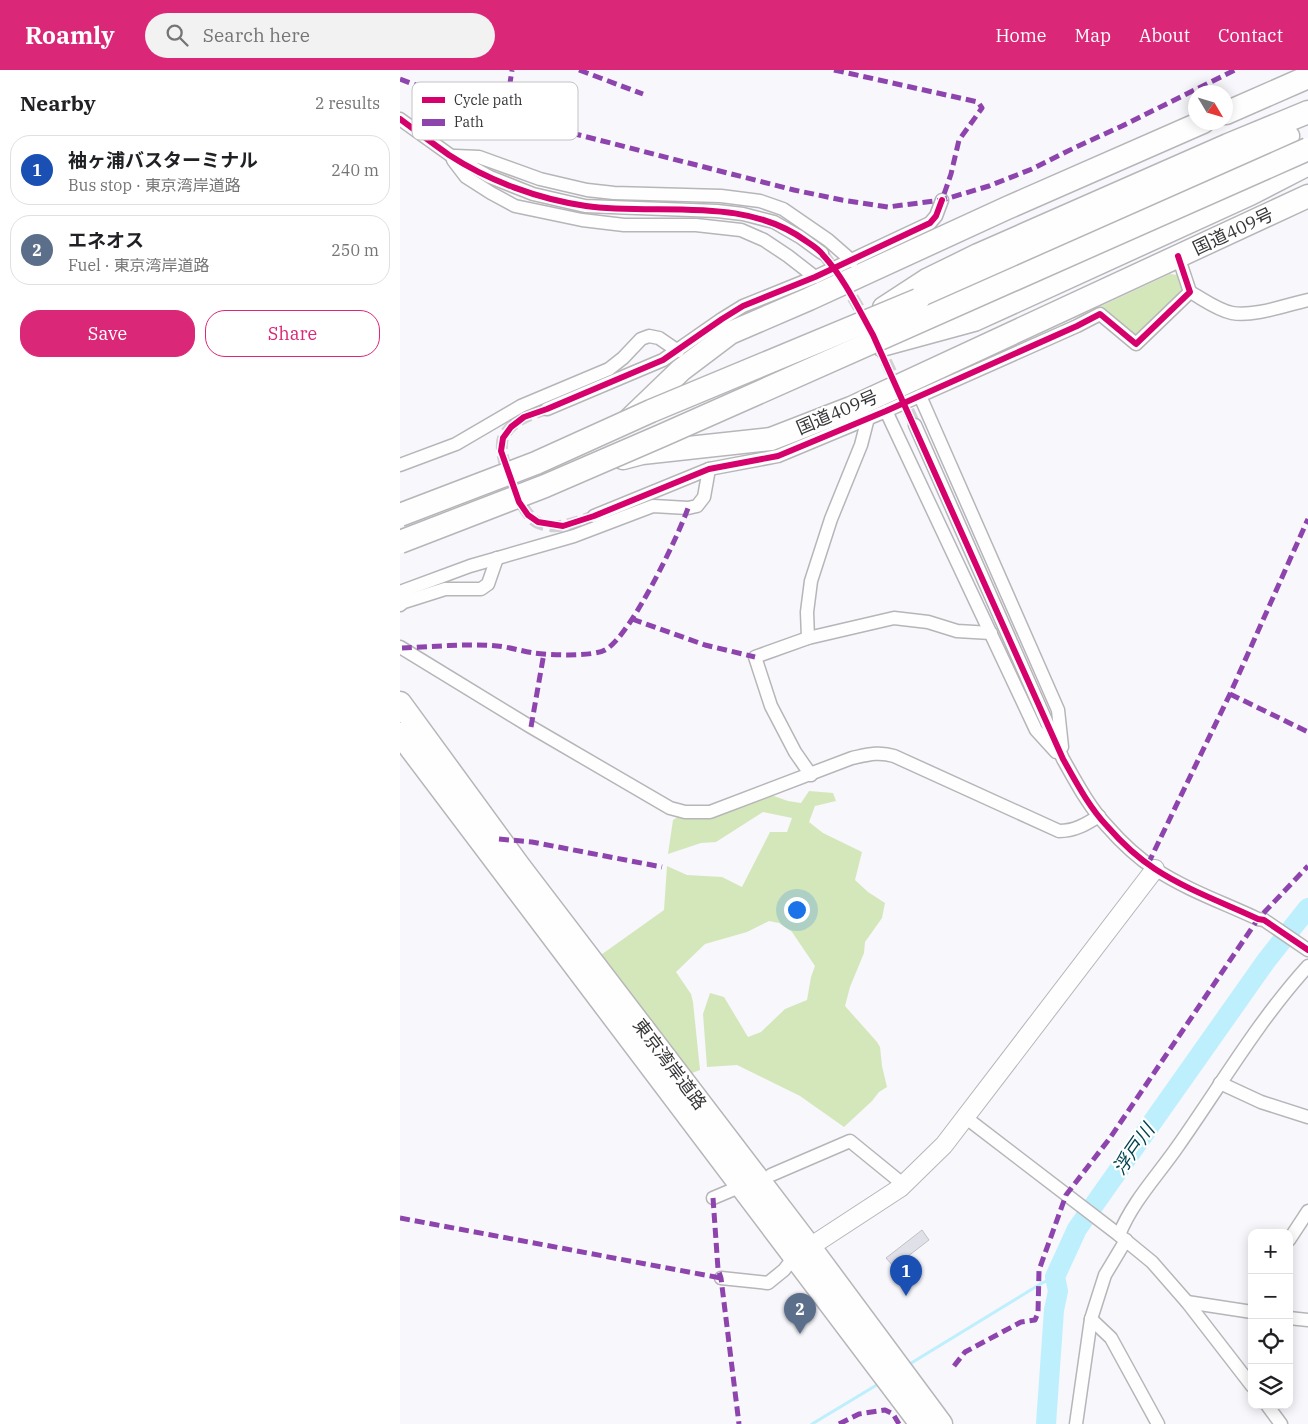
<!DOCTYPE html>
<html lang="en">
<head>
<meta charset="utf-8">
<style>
  body { margin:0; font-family:"IBM Plex Serif","Noto Sans JP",serif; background:#f2f2f2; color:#202124 }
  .controls { position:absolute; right:15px; bottom:15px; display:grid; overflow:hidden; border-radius:10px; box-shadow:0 2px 12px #0003 }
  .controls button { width:45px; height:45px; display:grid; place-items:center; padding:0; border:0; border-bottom:1px solid #e0e0e0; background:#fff; color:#202124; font:25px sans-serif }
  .compass { position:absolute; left:788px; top:15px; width:45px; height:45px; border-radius:50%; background:#fff; box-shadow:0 2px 12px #0003; rotate:128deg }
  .you { position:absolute; left:396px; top:839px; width:18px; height:18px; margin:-12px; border:4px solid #fff; border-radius:50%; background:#1a73e8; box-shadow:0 0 0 8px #1a73e833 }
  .badge { display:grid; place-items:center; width:32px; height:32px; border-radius:50%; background:#db2777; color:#fff; font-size:16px; font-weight:700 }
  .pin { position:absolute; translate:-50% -41px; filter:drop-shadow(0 1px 2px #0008) }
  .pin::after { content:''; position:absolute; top:26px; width:18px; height:15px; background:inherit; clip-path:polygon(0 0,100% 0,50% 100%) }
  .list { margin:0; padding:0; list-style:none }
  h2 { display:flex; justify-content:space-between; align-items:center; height:65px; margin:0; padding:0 20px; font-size:21px }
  h2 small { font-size:16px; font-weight:400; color:#757577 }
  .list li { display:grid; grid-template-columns:32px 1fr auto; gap:15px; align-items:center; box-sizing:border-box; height:70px; margin:0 10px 10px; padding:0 10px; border:1px solid #e0e0e0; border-radius:20px }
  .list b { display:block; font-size:19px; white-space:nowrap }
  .list p { margin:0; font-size:16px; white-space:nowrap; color:#757577 }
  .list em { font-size:16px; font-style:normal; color:#757577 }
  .actions { display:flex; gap:10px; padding:15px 20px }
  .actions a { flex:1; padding:11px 0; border:1px solid #db2777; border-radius:20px; text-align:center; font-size:18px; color:#db2777 }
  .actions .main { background:#db2777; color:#fff }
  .icon { flex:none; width:28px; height:28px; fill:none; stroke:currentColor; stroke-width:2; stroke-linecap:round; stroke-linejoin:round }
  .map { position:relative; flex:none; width:908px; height:1354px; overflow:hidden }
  header { display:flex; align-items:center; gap:30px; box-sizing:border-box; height:70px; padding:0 25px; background:#db2777; color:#fff }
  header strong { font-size:24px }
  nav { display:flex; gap:28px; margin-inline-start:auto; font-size:18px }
  .search { width:350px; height:45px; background:#f2f2f2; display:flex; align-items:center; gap:12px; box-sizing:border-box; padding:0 18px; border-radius:28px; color:#757577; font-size:19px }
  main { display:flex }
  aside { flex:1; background:#fff }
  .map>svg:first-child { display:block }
  .green { fill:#d4e7bb }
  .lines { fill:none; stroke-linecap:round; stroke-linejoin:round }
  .stream { stroke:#beeffc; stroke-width:3 }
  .river { stroke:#beeffc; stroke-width:20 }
  .building { fill:#e0e0e9; stroke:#c1c1c5 }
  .street-tunnel { stroke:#d0d0d5; stroke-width:12; stroke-dasharray:12 6; stroke-linecap:butt }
  .street-casing { stroke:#b6b6b9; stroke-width:15 }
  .secondary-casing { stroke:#b6b6b9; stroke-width:20 }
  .highway-casing { stroke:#b6b6b9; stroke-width:25 }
  .street { stroke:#fefeff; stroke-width:12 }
  .secondary { stroke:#fefeff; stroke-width:18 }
  .highway { stroke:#fefeff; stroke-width:22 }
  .highway-bridge-casing { stroke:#b6b6b9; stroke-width:25; stroke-linecap:butt }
  .highway-bridge { stroke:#fefeff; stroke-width:22 }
  .quiet { stroke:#8e44ad; stroke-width:5; stroke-dasharray:10 5; stroke-linecap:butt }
  .cycleway-casing { stroke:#fff; stroke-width:9 }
  .cycleway { stroke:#d6006c; stroke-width:6 }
  .labels { text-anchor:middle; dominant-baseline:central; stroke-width:4.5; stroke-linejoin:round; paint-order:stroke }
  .street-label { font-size:18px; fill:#363639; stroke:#fff }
  .water-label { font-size:19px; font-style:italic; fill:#02424e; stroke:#fff }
  .key { fill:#fff; stroke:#c3c3c4; stroke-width:1 }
  .key-label { font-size:14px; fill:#363639 }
</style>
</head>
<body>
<header>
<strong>Roamly</strong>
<div class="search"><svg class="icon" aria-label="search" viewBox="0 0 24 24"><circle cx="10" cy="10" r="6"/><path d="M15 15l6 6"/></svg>Search here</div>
<nav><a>Home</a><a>Map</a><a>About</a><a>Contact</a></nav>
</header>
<main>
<aside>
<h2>Nearby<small>2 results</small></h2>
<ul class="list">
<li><span class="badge" style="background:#1a4fb4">1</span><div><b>袖ヶ浦バスターミナル</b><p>Bus stop · 東京湾岸道路</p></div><em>240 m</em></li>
<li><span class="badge" style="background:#5c6f8a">2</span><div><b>エネオス</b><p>Fuel · 東京湾岸道路</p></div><em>250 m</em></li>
</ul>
<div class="actions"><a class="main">Save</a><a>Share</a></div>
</aside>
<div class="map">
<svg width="908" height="1354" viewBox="0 0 908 1354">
  <rect width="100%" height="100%" fill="#f7f7fc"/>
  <g class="green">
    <polygon points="770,204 778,205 783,219 779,227 740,265 731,266 699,237"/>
    <polygon points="409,721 433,723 436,731 415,736 409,752 423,763 462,782 455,810 468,822 485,833 482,848 465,872 464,883 450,917 445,936 477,972 480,977 482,996 487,1017 479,1022 472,1031 444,1057 400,1026 337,995 307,997 303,944 310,923 324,927 348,967 361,962 385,939 407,930 411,907 415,896 392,862 379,853 369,851 347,862 305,874 276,902 291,924 293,932 300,1000 287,1005 198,887 264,840 267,796 287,805 322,807 342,817 370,762 387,762 392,748 363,742 316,772 301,773 268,784 273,750 279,746 371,725 388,731 401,733"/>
  </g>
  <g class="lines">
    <g class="stream">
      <polyline points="508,1295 642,1213 655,1207"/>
      <polyline points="412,1354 480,1313"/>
    </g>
    <polyline class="river" points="646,1354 654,1240 658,1221 655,1207 677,1159 866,891 908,838"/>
  </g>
  <polygon class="building" points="522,1160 529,1170 494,1197 486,1188"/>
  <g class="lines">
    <g class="street-tunnel">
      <path d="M422,183c41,51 66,113 93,172"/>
      <path d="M147,339c-17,6 -36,11 -44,29 -7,17 18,77 35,85 19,8 38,-1 56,-7"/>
    </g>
    <defs>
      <g id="street">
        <polyline points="0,49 50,85 90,107 133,124 185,136 317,141 343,144 374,152 400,167 422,183"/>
        <polyline points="55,86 79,87 140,109 187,120 214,123 321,126 360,131 383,139 428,170 452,191"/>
        <polyline points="53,90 66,107 91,123 115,136 182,150 224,155 296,155 341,160 364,170 388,186 415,207"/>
        <path d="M790,222c13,7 27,18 42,21 22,4 54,-8 76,-13"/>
        <polyline points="520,326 658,640 662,677"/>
        <polyline points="147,339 263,290 322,249 343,236 415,207 530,153 536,146 542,130"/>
        <polyline points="486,341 636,660 656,682"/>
        <path d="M515,355l148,334c13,23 26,48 44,67 14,16 31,32 48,43 32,21 69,34 103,50l6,1 44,30"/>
        <polyline points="0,395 56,374 121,336 209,299 223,288 241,269 249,266 259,268 278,281"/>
        <polyline points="194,446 309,399 378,386 486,341 677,256 700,244 736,274 790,222 778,186"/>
        <polyline points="0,522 70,496 174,466 253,436 288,438 297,436 304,427 309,399"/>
        <polyline points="0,535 4,532 45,519 81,519 88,514 97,488"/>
        <polyline points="408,568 407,542 411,511 431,449 461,375 468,348"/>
        <path d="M0,577l131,80 139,81 15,4h25l142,-54c14,-3 27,-7 42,-2l165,75c16,0 27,-7 40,-15"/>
        <polyline points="411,705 395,682 371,636 355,587 408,568 494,548 528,552 557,561 591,563"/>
        <polyline points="820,1013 861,1032 908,1047"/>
        <polyline points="565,1047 719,1165 752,1192 787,1232 852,1316"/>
        <polyline points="371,1105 450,1071 504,1115"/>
        <polyline points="313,1128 332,1120"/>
        <path d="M719,1165c13,-33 39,-60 59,-89 43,-61 80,-125 130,-180"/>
        <polyline points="889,1170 908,1141"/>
        <polyline points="321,1208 368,1213 384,1200 394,1187"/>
        <polyline points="787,1232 852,1242"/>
        <polyline points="889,1248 908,1250"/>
        <polyline points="691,1249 711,1268 758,1354"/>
        <polyline points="867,1335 881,1354"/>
        <polyline points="676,1354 691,1249 705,1205 726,1170"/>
      </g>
      <polyline id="secondary" points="399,1184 500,1118 544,1075 755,799"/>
      <g id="highway">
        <polyline points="826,43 908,7"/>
        <polyline points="524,228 888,66"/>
        <polyline points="484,238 527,210 578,185 828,75 908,42"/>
        <polyline points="482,275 574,250 850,124 908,94"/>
        <polyline points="229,350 281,300 330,263 409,229 607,138 803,52"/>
        <polyline points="223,388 242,383 371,369 451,338 908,126"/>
        <polyline points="0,633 119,796 409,1176 541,1354"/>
        <polyline points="0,664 521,1354"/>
      </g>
    </defs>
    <use href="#street" class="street-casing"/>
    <use href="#secondary" class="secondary-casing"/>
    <use href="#highway" class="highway-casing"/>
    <use href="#street" class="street"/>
    <use href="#secondary" class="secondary"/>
    <use href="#highway" class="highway"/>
    <defs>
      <g id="highway-bridge">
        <polyline points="0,445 136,393 251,341 518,230"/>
        <polyline points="0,472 145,416 263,365 908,79"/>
      </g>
    </defs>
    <use href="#highway-bridge" class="highway-bridge-casing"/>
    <use href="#highway-bridge" class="highway-bridge"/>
    <g class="quiet">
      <polyline points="179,0 243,24"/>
      <polyline points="434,0 578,32 582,38 559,70 551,104 542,130"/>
      <polyline points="0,9 39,24 105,46 394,120 442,130 488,137 542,130 589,116 632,99 676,77 722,56 835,0"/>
      <polyline points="105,46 112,0"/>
      <polyline points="232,549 305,575 355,587"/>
      <path d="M2,578c30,-1 65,-5 95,-2 12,1 24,5 37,7 15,2 58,4 71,-3 25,-13 73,-113 83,-142"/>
      <polyline points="830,624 908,662"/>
      <polyline points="131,657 144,583"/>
      <polyline points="99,769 132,772 262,797"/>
      <polyline points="748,794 830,624 908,449"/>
      <polyline points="313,1128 318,1199 321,1208 339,1354"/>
      <polyline points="0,1148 321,1208"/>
      <polyline points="554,1296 565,1282 621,1252 635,1250 638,1243 639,1200 666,1125 710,1068 858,849 908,796"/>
      <polyline points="439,1354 459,1344 485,1340 493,1344 499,1354"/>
    </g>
    <defs>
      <g id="cycleway">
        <path d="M0,49c16,12 32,24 49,36 40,26 89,44 137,51 72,10 157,-11 220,35 6,4 13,8 17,14 21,23 35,53 50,80l190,424c13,23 26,48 44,67 14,16 31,32 48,43 32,21 69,34 103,50l6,1 44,30"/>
        <polyline points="542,130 536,146 530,153 415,207 343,236 322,249 263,290 147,339 124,347 111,357 103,368 101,381 119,432 128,445 138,452 163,456 194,446 309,399 378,386 486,341 677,256 700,244 736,274 790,222 778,186"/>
      </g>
    </defs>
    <use href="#cycleway" class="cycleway-casing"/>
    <use href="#cycleway" class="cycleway"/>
  </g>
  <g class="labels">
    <g class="street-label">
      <text transform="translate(833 161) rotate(-25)">国道409号</text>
      <text transform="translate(437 342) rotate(-23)">国道409号</text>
      <text transform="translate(270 994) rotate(53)">東京湾岸道路</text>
    </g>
    <g class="water-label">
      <text transform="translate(733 1079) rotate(-55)">浮戸川</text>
    </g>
  </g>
  <rect x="12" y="12" width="166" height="58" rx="8" class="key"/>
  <rect x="22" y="27" width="23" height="6" fill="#d6006c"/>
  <rect x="22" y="49" width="23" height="7" fill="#8e44ad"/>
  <g class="key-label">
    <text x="54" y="35">Cycle path</text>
    <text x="54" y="57">Path</text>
  </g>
</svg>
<div class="controls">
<button>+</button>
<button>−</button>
<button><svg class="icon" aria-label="locate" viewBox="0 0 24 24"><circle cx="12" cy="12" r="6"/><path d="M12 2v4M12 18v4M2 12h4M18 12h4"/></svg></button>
<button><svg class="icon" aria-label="layers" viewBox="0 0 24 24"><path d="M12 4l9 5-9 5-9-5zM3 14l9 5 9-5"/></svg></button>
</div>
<svg class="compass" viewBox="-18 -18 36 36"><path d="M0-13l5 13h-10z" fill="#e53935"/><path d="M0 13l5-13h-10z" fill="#757577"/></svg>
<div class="you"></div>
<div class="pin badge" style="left:506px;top:1226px;background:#1a4fb4">1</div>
<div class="pin badge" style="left:400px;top:1264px;background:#5c6f8a">2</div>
</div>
</main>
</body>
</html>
